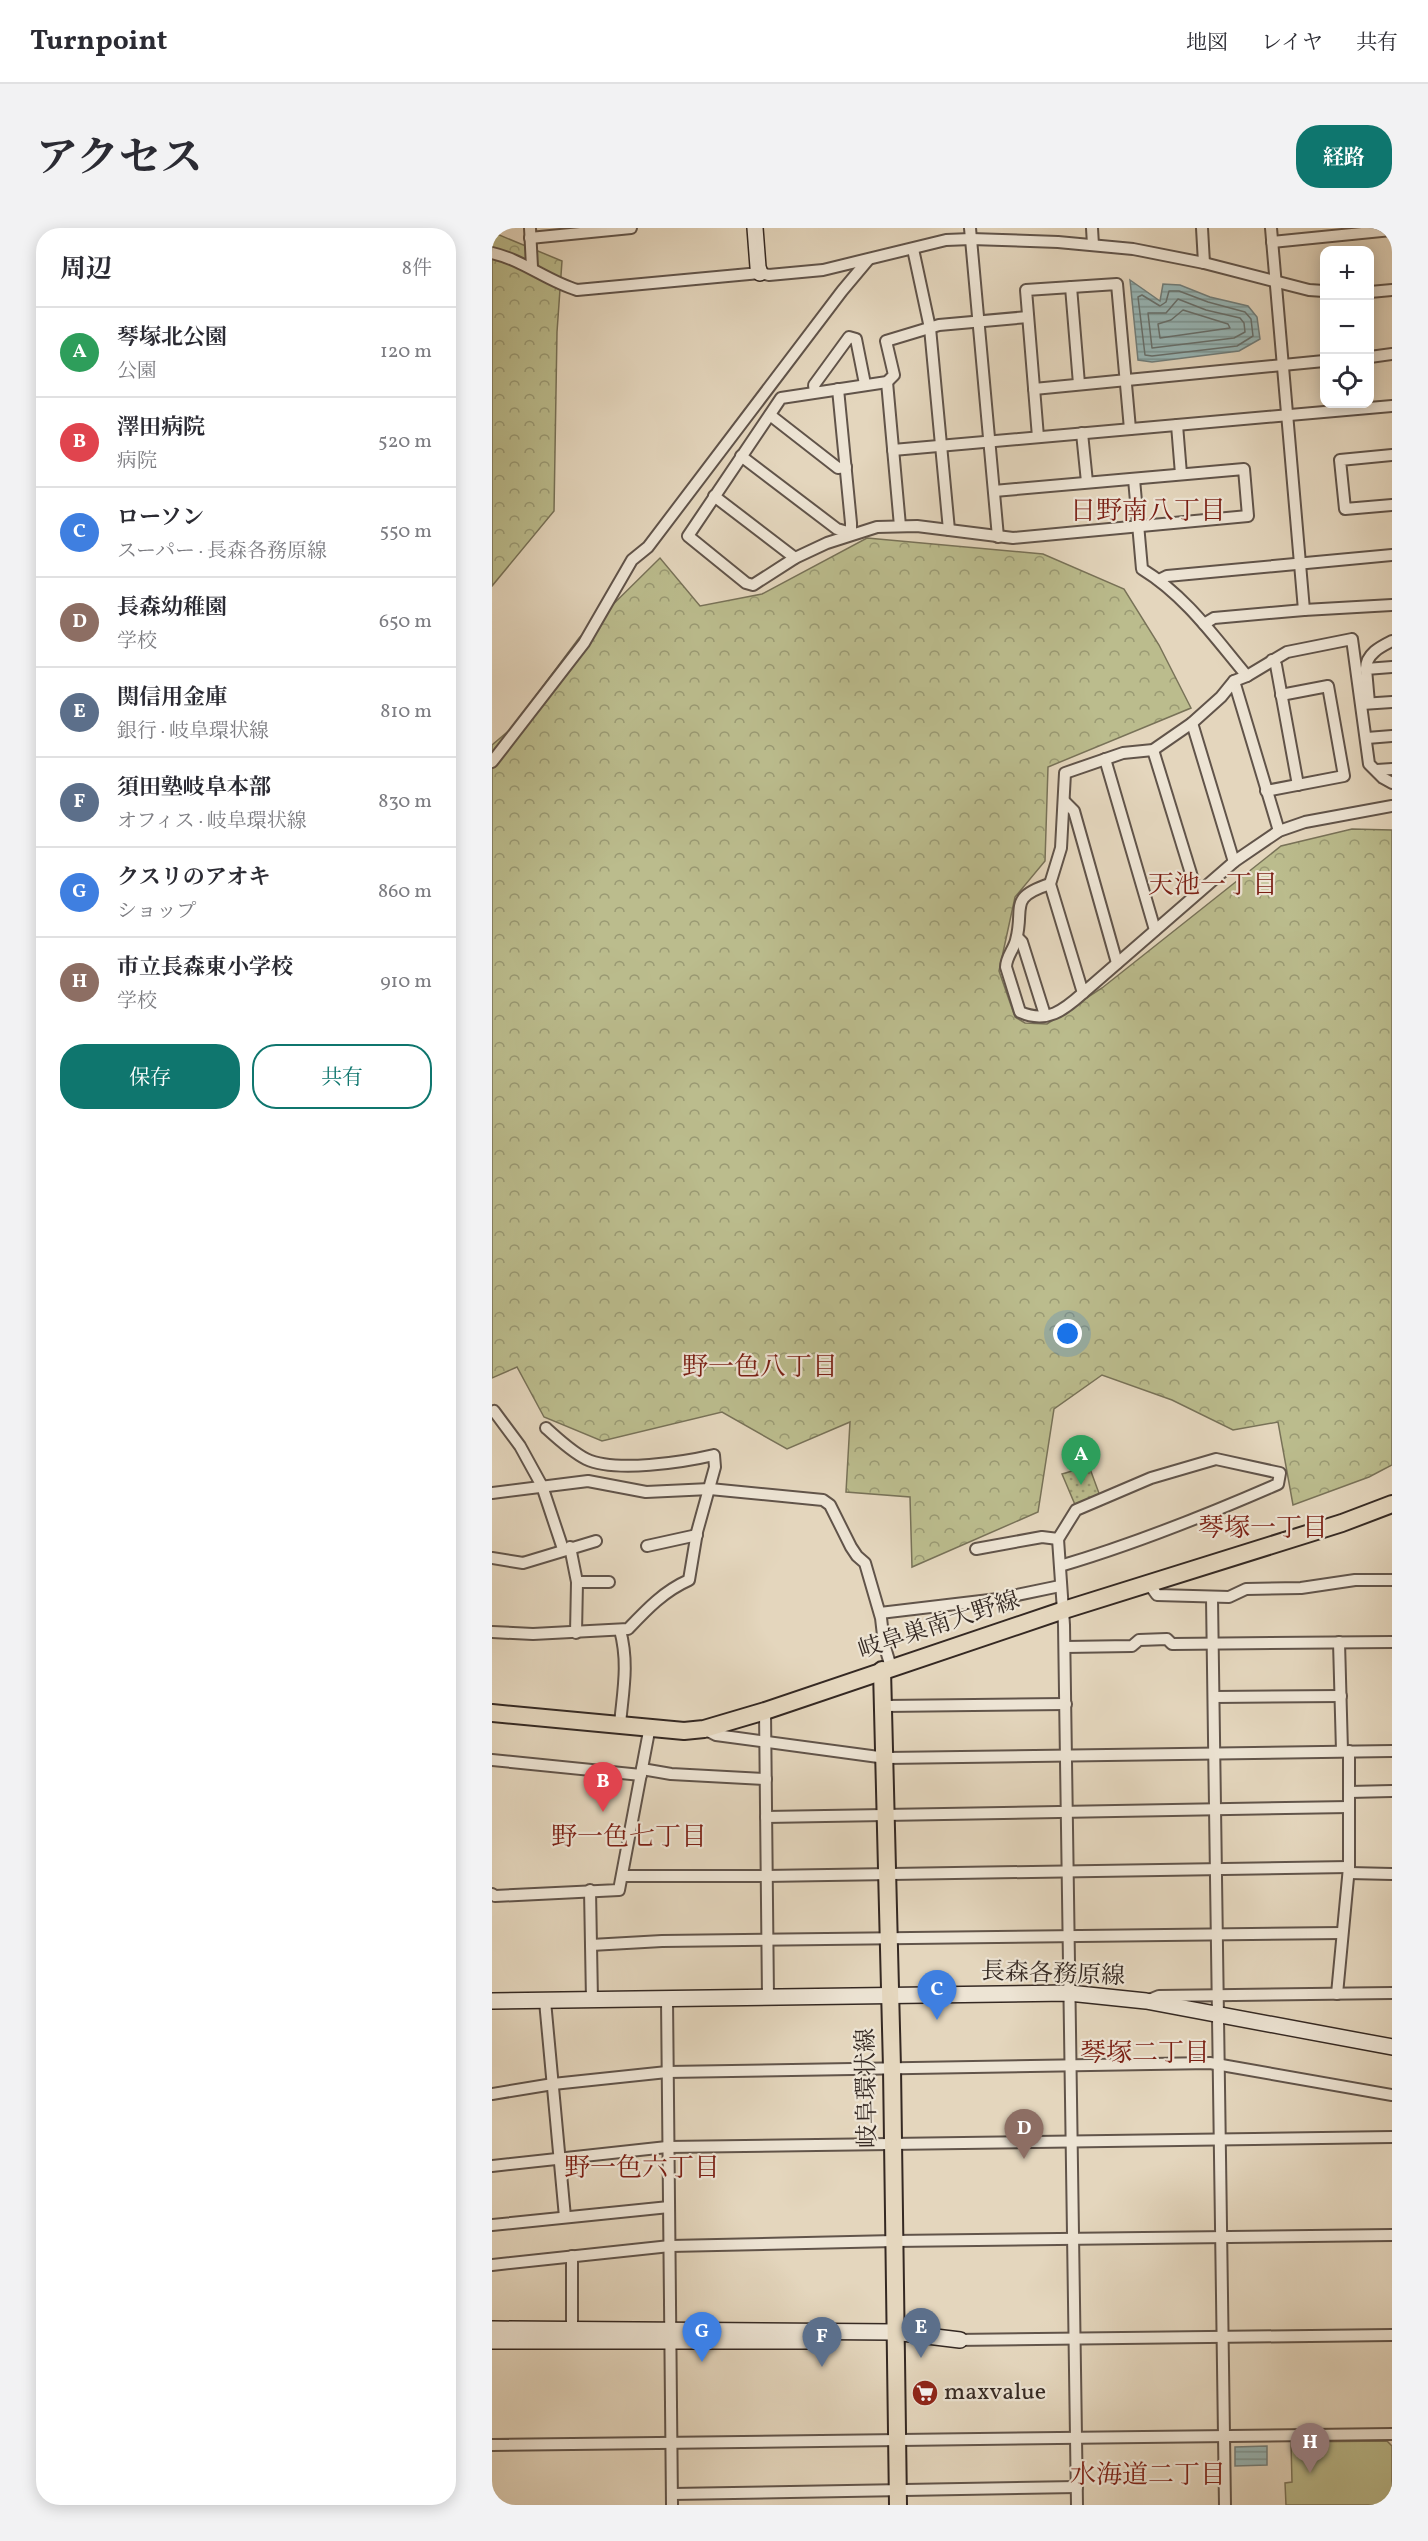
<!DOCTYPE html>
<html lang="ja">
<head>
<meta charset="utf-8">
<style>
  body { margin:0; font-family:Vollkorn,"Noto Serif JP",serif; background:#f2f2f3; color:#2b2b33 }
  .controls { position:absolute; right:18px; top:18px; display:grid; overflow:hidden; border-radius:12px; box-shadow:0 3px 15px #0003 }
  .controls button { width:54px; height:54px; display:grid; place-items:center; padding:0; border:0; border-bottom:2px solid #e1e1e2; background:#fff; color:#2b2b33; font:30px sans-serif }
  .you { position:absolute; left:576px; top:1106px; width:21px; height:21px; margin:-15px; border:4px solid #fff; border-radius:50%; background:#1a73e8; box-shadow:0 0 0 9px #1a73e833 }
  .badge { display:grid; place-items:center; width:39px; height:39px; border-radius:50%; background:#0f766e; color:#fff; font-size:20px; font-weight:700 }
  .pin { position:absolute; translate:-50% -50px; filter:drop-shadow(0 2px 3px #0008) }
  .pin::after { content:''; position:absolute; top:32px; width:21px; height:18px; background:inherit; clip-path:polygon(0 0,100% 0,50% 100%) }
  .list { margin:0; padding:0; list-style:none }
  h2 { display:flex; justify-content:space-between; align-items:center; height:78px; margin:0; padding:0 24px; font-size:26px }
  h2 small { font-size:20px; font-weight:400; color:#7c7c81 }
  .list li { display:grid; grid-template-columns:39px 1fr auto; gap:18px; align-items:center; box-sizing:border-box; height:90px; padding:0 24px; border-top:2px solid #e1e1e2 }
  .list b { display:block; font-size:22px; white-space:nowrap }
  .list p { margin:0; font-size:20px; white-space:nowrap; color:#7c7c81 }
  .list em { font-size:20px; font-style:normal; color:#7c7c81 }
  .actions { display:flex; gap:12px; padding:18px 24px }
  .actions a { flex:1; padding:14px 0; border:2px solid #0f766e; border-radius:24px; text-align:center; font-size:21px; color:#0f766e }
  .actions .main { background:#0f766e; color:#fff }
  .icon { flex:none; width:33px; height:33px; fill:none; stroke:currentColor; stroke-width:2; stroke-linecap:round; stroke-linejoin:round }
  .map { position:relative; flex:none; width:900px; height:2277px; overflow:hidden; border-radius:24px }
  header { display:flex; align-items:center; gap:36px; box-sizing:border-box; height:84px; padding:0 30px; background:#fff; border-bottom:2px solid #e1e1e2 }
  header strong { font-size:28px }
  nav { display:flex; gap:33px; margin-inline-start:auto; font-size:21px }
  .intro { display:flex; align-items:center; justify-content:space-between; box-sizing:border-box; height:144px; padding:0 36px }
  h1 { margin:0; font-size:42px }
  .button { padding:15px 27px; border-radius:24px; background:#0f766e; color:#fff; font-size:21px; font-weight:700 }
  main { display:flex; gap:36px; padding:0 36px }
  aside { flex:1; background:#fff; border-radius:24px; box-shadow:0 3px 15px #0003 }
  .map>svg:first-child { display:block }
  .green { fill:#bbbc8d; stroke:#787258; stroke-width:1.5 }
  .forest { fill:url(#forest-crowns); stroke:#787258; stroke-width:1.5 }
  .park { fill:url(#park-dots); stroke:#787258; stroke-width:1.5 }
  .water { fill:url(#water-rules); stroke:#707e7c; stroke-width:1.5 }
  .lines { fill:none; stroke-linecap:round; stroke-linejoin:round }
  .shore { stroke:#66706e; stroke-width:1.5 }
  .street-casing { stroke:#61544a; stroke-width:14 }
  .secondary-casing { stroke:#352923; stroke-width:18 }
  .primary-casing { stroke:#352923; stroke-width:20 }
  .street { stroke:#ede4d4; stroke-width:10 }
  .secondary { stroke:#ede4d4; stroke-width:15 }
  .primary { stroke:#e4d6bd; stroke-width:16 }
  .labels { text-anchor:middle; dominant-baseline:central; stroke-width:4.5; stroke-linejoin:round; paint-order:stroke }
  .street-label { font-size:24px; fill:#352923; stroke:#ede4d4 }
  .poi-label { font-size:24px; fill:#352923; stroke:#ede4d4; text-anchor:start }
  .neighbourhood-label { font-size:26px; fill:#7a1f14; stroke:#ede4d4 }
</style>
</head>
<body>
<header>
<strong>Turnpoint</strong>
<nav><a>地図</a><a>レイヤ</a><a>共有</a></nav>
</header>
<div class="intro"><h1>アクセス</h1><a class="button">経路</a></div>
<main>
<aside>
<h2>周辺<small>8件</small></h2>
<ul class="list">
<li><span class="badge" style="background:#2e9e5b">A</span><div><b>琴塚北公園</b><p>公園</p></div><em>120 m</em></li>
<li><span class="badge" style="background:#e0444e">B</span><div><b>澤田病院</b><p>病院</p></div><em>520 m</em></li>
<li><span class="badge" style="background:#3f7fe0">C</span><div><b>ローソン</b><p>スーパー · 長森各務原線</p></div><em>550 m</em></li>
<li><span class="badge" style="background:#8d6e63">D</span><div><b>長森幼稚園</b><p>学校</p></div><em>650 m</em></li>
<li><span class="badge" style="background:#5c6f8a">E</span><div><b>関信用金庫</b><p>銀行 · 岐阜環状線</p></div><em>810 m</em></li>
<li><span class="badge" style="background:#5c6f8a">F</span><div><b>須田塾岐阜本部</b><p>オフィス · 岐阜環状線</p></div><em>830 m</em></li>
<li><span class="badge" style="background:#3f7fe0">G</span><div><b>クスリのアオキ</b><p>ショップ</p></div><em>860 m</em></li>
<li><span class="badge" style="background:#8d6e63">H</span><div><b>市立長森東小学校</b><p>学校</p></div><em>910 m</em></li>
</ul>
<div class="actions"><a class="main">保存</a><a>共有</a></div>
</aside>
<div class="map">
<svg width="900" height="2277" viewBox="0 0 900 2277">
  <defs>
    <pattern id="forest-crowns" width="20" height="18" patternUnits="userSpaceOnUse" patternTransform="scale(1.5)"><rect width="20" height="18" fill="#bbbc8d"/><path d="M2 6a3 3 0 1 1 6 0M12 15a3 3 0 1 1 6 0" fill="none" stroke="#999973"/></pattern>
    <pattern id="park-dots" width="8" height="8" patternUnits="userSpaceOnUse" patternTransform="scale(1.5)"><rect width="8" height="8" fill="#bbbc8d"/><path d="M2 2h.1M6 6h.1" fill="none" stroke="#999973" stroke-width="1.8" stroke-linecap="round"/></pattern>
    <pattern id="water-rules" width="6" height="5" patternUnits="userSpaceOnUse" patternTransform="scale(1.5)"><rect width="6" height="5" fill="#97b7b8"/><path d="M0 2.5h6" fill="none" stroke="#7c9595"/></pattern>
  </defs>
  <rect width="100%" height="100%" fill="#e4d6bd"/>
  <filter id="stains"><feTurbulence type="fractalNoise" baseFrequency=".00333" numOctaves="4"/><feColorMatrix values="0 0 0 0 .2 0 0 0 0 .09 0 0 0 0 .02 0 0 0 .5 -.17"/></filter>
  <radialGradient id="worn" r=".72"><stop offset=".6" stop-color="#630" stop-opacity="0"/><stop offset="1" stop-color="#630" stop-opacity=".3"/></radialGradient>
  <polygon class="green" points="895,2213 900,2218 900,2277 794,2277 793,2255 800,2254 799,2214"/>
  <g class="forest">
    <polygon points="0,4 70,33 65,104 62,283 0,358"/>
    <polygon points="375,310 551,326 632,361 667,417 699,480 556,539 553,633 523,669 507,743 523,789 533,795 555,796 610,760 789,618 860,601 900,602 900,1237 877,1249 801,1277 786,1194 741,1202 680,1172 610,1147 562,1181 546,1284 420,1339 418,1269 354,1264 358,1194 295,1221 230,1184 110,1213 52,1189 25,1139 0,1150 0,517 19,501 87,410 168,330 208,378 270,366"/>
  </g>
  <polygon class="park" points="597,1238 608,1268 584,1279 570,1246"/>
  <g class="water">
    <polygon points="638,52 668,73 671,56 688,57 718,69 756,78 765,89 768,111 747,123 660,134 646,132"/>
    <polygon points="775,2218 775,2237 743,2238 743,2219"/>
  </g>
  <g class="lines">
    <g class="shore">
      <polygon points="677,63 687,63 716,74 753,84 759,91 761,108 745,118 660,128 653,127 646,69 650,67 668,78 674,74"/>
      <polygon points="686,71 714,82 748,90 752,95 753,104 742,110 660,120 656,85 674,85"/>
      <polygon points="691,82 736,96 738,100 668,110 666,96 679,92"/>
    </g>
    <defs>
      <g id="street">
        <polyline points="38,0 40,39"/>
        <polyline points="478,0 506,309"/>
        <polyline points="600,0 601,17"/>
        <polyline points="710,0 712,35"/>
        <polyline points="779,0 812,382"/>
        <polyline points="38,10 139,0"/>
        <polyline points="780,14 900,2"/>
        <polyline points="421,21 438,100 457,302"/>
        <path d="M0,25c31,7 55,28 85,37l183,-17 9,2 54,-5 123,-30 25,-1 87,3 75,7 71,14 105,27 15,1"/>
        <polyline points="579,59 587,156"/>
        <polyline points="878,64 900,62"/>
        <polyline points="878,129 900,126"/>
        <polyline points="395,154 408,298"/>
        <polyline points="346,161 359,295 359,305"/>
        <polyline points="542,161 832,133"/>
        <polyline points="323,164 322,157 357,109 364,111 373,156"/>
        <polyline points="278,187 346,240 354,239"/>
        <polyline points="685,197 689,246"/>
        <polyline points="590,205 595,254"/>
        <polyline points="546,209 534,62 625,56 638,201"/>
        <polyline points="401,222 900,178"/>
        <polyline points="900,227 848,232 853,281 900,277"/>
        <polyline points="249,228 345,301 359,305"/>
        <path d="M642,251l8,90c44,27 73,69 105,107"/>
        <polyline points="502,263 752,241 756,288 521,310 425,298 385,299 335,315 303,330 261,357 254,355 196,308 289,170 395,154 402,147 394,113 447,97 536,89"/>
        <polyline points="222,268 303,330"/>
        <polyline points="667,352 675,348 900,327"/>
        <polyline points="712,396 722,390 812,382 900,377"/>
        <polyline points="780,432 784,437 806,557"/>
        <path d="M874,441c0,-15 14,-22 26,-28"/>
        <polyline points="742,453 787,603"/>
        <polyline points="877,475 874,441 900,439"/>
        <polyline points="870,476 900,474"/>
        <polyline points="700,495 742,634"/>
        <polyline points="875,510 900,508"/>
        <polyline points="661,522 705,665"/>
        <polyline points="613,531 663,702"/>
        <polyline points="0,534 92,415 140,332 156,319 350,63 376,32"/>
        <polyline points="885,542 900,541"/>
        <polyline points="900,555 891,550 877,536 860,411 795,424 755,448 742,453 729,469 700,495 661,522 631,525 573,545 569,620 558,656 591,765 743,633 787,603 813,594 900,578"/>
        <polyline points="774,563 852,548 836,458 789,467"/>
        <polyline points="573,574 582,583 625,735"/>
        <path d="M558,656c-43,14 -25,23 -34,56 -2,9 -10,17 -10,27l14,45c27,12 44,-2 63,-19"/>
        <polyline points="525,709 530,714 553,787"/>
        <polyline points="0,1184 2,1183 28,1218 50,1258 71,1321"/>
        <polyline points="0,1265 96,1253 154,1264 218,1261 331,1272 338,1277 359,1319 365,1328 373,1335 389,1390 392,1416 399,1439"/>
        <polyline points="566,1311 572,1397 585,2277"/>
        <polyline points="155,1318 205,1307"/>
        <polyline points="78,1319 85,1354 84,1405"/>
        <path d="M484,1321l66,-12 16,2 18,-29 75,-32 65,-19 64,14 -2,11c-71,31 -143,60 -218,82"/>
        <polyline points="0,1330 31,1335 104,1313"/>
        <polyline points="85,1354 117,1354"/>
        <polyline points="657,1356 665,1367 737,1369 754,1361 809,1360 863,1352 900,1352"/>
        <polyline points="720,1370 733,2277"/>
        <polyline points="388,1385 506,1371 568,1358"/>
        <path d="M0,1404l41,2 95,-5c19,-20 36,-38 61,-49l8,-48 18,-65 -1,-12c-30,7 -99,18 -128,4 -14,-7 -28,-20 -40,-31"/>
        <polyline points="847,1414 850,1523"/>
        <polyline points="573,1419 640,1418 647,1412 675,1411 680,1416 900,1414"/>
        <polyline points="722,1469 849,1468"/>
        <polyline points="392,1478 574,1476"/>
        <polyline points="273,1483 276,1770"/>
        <path d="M128,1496c3,-33 9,-61 0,-94"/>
        <polyline points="212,1501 224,1507 394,1530 900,1523"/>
        <polyline points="0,1532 149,1547"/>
        <polyline points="150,1541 179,1546 274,1551"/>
        <polyline points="857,1564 900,1563"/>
        <polyline points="274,1589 857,1579"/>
        <polyline points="857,1645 900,1646"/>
        <polyline points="130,1648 273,1648 857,1639"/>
        <polyline points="98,1662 100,1772"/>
        <polyline points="0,1666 3,1668 127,1662 158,1498"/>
        <polyline points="99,1717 170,1713 850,1705"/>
        <polyline points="845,1766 857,1639 857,1523"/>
        <polyline points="175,1771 180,2277"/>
        <polyline points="657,1772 667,1768 900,1765"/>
        <polyline points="53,1773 73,1989"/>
        <polyline points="0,1866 61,1856 175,1844 718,1835 900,1867"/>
        <polyline points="0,1938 175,1919 900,1909"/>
        <polyline points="0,1997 177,1979"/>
        <polyline points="0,2037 178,2018 402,2013 900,2007"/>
        <polyline points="80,2101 80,2028"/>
        <polyline points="463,2112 900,2107"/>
        <polyline points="0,2217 900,2206"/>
        <polyline points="180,2266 585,2259"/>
      </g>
      <g id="secondary">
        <polyline points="263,0 266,39 268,45"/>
        <polyline points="0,1773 577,1765 654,1773 900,1819"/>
        <polyline points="0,2101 402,2104 468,2112"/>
        <polyline points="0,2113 339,2113"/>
      </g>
      <g id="primary">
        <polyline points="390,1442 400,1840 406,2277"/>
        <polyline points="0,1485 192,1503 212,1501 273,1483 572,1382 850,1295 900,1276"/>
      </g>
    </defs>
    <use href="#street" class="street-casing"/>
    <use href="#secondary" class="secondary-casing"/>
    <use href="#primary" class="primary-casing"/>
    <use href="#street" class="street"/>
    <use href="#secondary" class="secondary"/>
    <use href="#primary" class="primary"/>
  </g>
  <defs>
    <symbol id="supermarket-disc" viewBox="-11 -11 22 22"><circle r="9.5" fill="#8f2418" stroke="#ede4d4"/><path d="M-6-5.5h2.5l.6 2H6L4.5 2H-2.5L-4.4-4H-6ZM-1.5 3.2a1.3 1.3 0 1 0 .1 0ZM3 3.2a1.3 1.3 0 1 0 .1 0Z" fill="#fff"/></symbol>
  </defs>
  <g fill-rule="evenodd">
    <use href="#supermarket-disc" x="418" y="2150" width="30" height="30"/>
  </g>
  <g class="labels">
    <g class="street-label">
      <text transform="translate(447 1398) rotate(-18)">岐阜巣南大野線</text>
      <text transform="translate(561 1747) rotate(2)">長森各務原線</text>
      <text transform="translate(376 1860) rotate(-91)">岐阜環状線</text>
    </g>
    <g class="poi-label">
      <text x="452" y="2165">maxvalue</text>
    </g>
    <g class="neighbourhood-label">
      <text x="656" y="284">日野南八丁目</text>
      <text x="721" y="658">天池一丁目</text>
      <text x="268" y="1140">野一色八丁目</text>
      <text x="771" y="1301">琴塚一丁目</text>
      <text x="137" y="1610">野一色七丁目</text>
      <text x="653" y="1826">琴塚二丁目</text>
      <text x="150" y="1941">野一色六丁目</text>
      <text x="656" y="2248">水海道二丁目</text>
    </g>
  </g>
  <rect width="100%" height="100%" filter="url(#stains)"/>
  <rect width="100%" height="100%" fill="url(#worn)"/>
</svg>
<div class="controls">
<button>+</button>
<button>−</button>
<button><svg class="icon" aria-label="locate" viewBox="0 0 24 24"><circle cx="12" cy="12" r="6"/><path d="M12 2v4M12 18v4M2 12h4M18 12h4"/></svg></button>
</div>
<div class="you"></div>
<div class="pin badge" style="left:589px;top:1257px;background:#2e9e5b">A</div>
<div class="pin badge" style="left:111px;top:1584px;background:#e0444e">B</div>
<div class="pin badge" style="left:445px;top:1792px;background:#3f7fe0">C</div>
<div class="pin badge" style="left:532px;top:1931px;background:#8d6e63">D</div>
<div class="pin badge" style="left:429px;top:2130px;background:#5c6f8a">E</div>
<div class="pin badge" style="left:330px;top:2139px;background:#5c6f8a">F</div>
<div class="pin badge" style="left:210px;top:2134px;background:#3f7fe0">G</div>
<div class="pin badge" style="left:818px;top:2245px;background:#8d6e63">H</div>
</div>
</main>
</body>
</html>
